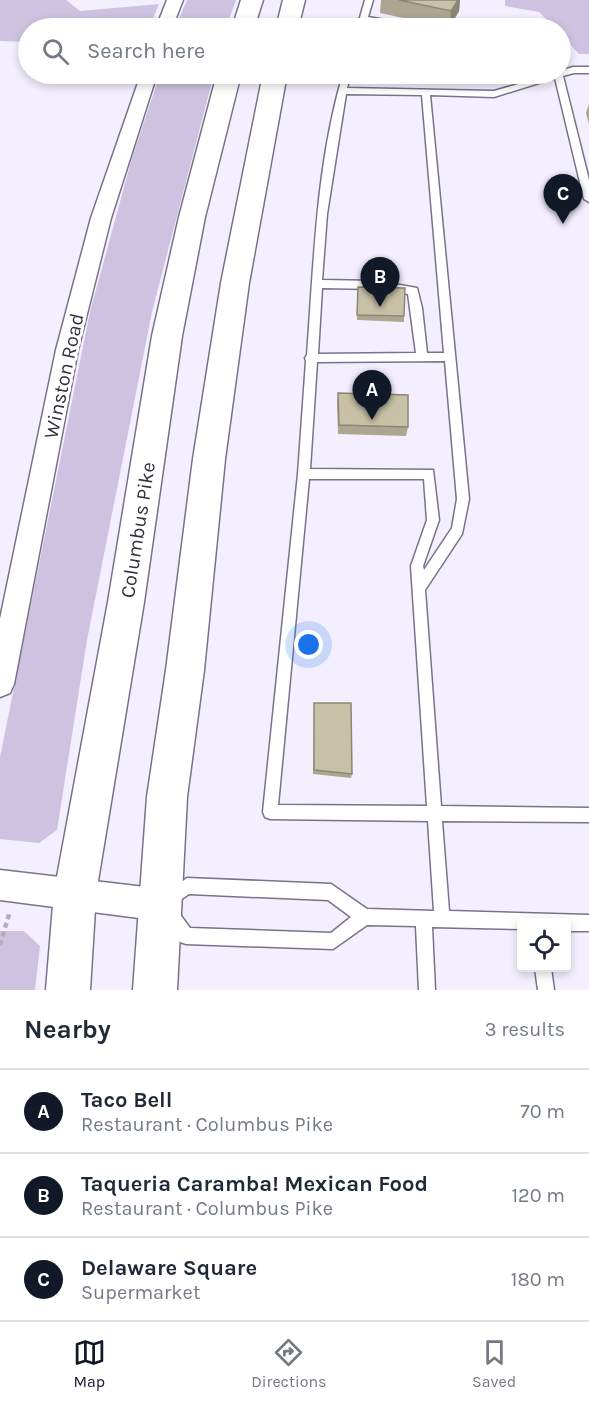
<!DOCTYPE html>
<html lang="en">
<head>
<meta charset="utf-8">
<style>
  body { margin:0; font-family:Karla,sans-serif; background:#f2f2f3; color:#1f2937 }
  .controls { position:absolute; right:18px; bottom:18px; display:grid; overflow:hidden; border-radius:6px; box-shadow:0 3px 9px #0003 }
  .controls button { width:54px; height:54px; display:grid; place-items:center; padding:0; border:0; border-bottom:2px solid #e0e1e3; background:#fff; color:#1f2937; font:30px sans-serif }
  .you { position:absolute; left:309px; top:645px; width:21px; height:21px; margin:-15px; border:4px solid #fff; border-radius:50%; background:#1a73e8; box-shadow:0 0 0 9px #1a73e833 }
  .badge { display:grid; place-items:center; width:39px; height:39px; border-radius:50%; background:#111827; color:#fff; font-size:20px; font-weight:700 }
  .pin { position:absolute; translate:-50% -50px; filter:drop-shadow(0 2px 3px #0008) }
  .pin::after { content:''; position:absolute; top:32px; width:21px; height:18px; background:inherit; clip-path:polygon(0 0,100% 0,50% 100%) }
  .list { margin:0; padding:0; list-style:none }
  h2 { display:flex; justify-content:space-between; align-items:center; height:78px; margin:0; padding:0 24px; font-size:26px }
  h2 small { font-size:20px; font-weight:400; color:#747a83 }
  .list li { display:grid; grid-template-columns:39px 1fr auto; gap:18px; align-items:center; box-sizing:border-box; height:84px; padding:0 24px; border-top:2px solid #e0e1e3 }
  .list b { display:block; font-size:22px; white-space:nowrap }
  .list p { margin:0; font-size:20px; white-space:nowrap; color:#747a83 }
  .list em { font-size:20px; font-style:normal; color:#747a83 }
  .icon { flex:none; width:33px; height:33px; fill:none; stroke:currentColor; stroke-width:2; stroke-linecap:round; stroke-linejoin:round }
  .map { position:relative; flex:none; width:589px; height:990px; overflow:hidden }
  .search { position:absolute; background:#fff; box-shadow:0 3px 9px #0003; left:18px; right:18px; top:18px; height:66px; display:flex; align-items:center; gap:15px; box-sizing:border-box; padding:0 21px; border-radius:33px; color:#747a83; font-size:22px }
  .sheet { height:330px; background:#fff }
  nav { display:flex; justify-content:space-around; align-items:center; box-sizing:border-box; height:84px; border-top:2px solid #e0e1e3; background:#fff; font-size:16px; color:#747a83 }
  nav a { display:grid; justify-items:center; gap:3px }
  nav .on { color:#111827 }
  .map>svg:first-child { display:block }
  .green { fill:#cdc3e1 }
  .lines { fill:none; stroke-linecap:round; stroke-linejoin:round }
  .service-casing { stroke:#7a7289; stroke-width:3 }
  .minor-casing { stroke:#7a7289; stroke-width:3 }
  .trunk-casing { stroke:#7a7289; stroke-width:3 }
  .path { stroke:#b1adbb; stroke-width:4.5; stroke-dasharray:5 4; stroke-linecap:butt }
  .service { fill:#fff; fill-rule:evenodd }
  .minor { fill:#fff; fill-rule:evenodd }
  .trunk { fill:#fff; fill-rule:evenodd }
  .wall { fill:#aca690 }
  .shaded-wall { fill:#8c8775 }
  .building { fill:#c8c1a7; stroke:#8c8775; stroke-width:1.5 }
  .labels { text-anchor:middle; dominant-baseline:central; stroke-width:6; stroke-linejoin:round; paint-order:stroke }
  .street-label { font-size:20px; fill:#33303a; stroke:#fff }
</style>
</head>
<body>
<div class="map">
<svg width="589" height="990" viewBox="0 0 589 990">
  <rect width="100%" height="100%" fill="#f4efff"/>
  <g class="green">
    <polygon points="0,0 66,0 80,11 159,4 149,28 28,28 28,42 0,41"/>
    <polygon points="187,0 236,0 226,28 175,28"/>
    <polygon points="505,0 589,0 589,54 579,54 561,35 560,28 555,28 539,12 505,6"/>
    <polygon points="160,74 214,74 152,312 87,640 57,830 39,843 0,839 0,757 90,312 132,158"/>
    <polygon points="0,931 24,931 40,946 35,990 0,990"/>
  </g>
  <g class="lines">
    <defs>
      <g id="service">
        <polygon points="365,0 373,0 368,17 419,26 423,28 407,28 367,22 365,28 357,28"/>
        <path d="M589,67v6h-15l-11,3 26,104v22l-5,-3 -29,-121 -61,19 -64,-2 39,404 -7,35 -37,56 16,216 148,2v14l-147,-1 7,90 140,4v16h-23v-9h-44v7l-90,-2 3,63h-16l-3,-64 -49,-1 -34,24 -147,-5 -6,-2 -18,-27 2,-6 6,-2 6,2 14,19 141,5 20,-16 -23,-17 -139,-6 -19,13 -5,-3 -3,-5 3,-5 22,-16 144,6 36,25 67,2 -6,-90 -158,-2 -5,-2 -2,-5 35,-338 8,-113 -1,-3 2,-3c7,-93 9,-190 36,-281h8l-4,14 147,3 59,-17h7v-3l13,-4zM346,94l76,1 22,258h-17l-5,-45 -5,-20 -40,-7 -55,-1 5,-66zM322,288l55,1 31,5 8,59 -98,1zM445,361l12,138 -5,29 -28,42 -1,-4 16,-46 -6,-50 -123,-1 7,-107zM309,479h115l3,41 -16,46 16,240 -149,-1z"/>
        <polygon points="535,968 551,968 554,990 538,990"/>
      </g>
      <g id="minor">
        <polygon points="167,0 183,0 172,28 156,28"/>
        <polygon points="141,74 157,74 111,218 78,350 14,684 10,693 0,697 0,619 56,350 91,218"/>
        <polygon points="0,870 162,889 173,894 178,905 173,916 162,921 0,900"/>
      </g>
      <g id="trunk">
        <polygon points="241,0 263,0 254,28 232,28"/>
        <polygon points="283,0 305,0 298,28 276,28"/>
        <polygon points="217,74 241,74 205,217 182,336 144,602 96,893 90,990 46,990 54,893 108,602 152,336 179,217"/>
        <polygon points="263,74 287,74 249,283 225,459 204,670 187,797 177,990 133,990 147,797 166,670 193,459 221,283"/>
      </g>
    </defs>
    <use href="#service" class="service-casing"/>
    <use href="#minor" class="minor-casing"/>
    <use href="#trunk" class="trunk-casing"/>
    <polyline class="path" points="0,945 10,911"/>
    <use href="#service" class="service"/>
    <use href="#minor" class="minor"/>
    <use href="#trunk" class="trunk"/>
  </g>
  <g class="wall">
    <polygon points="381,0 460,0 459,11 449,28 380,13"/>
    <polygon points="589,104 589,124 586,113"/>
    <polygon points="357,293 404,316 404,322 357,320"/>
    <polygon points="338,393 408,427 406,436 338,434 337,403"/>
    <polygon points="314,709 352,774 351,778 313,774"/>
  </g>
  <polygon class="shaded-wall" points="458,0 460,0 459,11 449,28 451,11"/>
  <g class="building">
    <polygon points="399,0 458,0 451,11"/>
    <polygon points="358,287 405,288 404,316 357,315"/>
    <polygon points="338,393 408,395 408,427 339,425"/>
    <polygon points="314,703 351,703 352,774 314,770"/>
  </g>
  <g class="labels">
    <g class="street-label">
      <text transform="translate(64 376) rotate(-78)">Winston Road</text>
      <text transform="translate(138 530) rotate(-81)">Columbus Pike</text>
    </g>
  </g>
</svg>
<div class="controls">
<button><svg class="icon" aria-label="locate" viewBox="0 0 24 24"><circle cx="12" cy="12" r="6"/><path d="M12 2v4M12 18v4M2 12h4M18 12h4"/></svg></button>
</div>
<div class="you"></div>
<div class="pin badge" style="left:372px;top:420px">A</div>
<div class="pin badge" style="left:380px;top:307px">B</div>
<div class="pin badge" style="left:563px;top:224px">C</div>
<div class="search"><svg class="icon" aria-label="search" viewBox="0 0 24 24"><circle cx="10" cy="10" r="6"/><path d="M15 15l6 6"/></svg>Search here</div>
</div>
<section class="sheet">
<h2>Nearby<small>3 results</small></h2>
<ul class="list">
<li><span class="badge">A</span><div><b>Taco Bell</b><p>Restaurant · Columbus Pike</p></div><em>70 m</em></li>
<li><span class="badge">B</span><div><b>Taqueria Caramba! Mexican Food</b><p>Restaurant · Columbus Pike</p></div><em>120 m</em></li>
<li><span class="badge">C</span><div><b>Delaware Square</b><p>Supermarket</p></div><em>180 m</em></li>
</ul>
</section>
<nav>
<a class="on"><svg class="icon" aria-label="map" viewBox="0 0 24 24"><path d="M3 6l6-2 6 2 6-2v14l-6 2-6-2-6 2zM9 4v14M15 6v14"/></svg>Map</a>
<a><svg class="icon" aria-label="directions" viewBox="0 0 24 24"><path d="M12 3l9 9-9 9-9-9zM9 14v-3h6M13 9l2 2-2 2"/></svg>Directions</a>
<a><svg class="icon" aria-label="saved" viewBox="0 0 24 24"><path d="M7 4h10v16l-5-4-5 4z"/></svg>Saved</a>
</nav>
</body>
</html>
